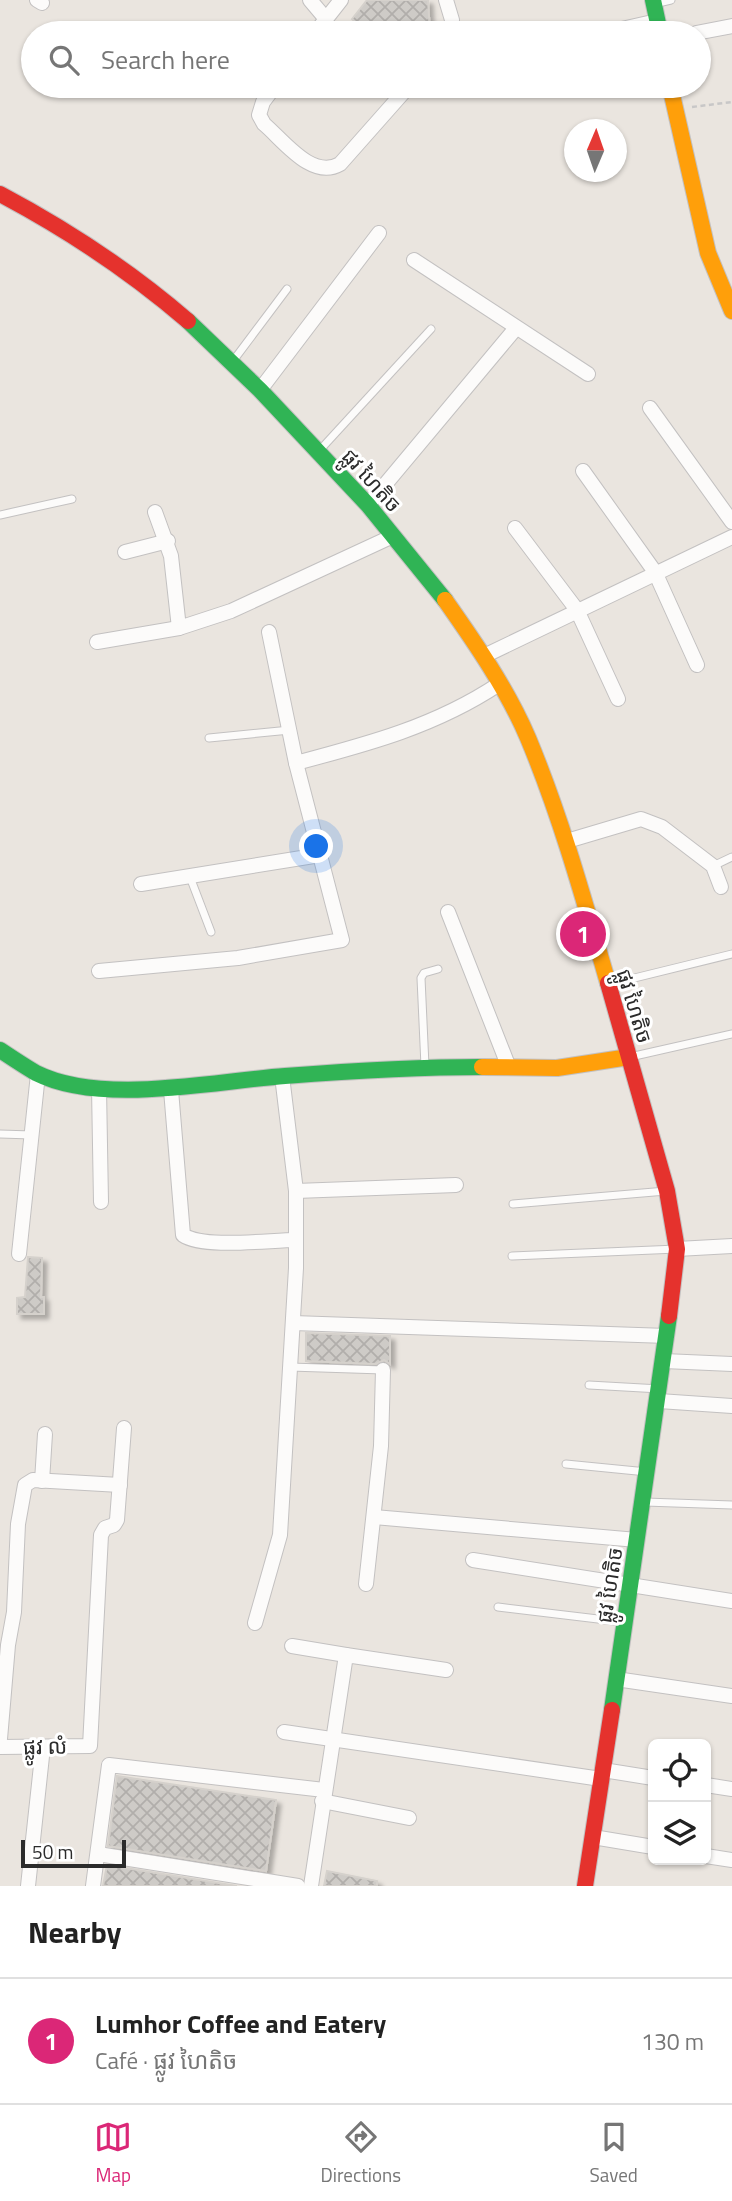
<!DOCTYPE html>
<html lang="en">
<head>
<meta charset="utf-8">
<style>
  body { margin:0; font-family:"Titillium Web","Noto Sans Khmer",sans-serif; background:#f2f2f2; color:#222 }
  .controls { position:absolute; right:21px; bottom:21px; display:grid; overflow:hidden; border-radius:10px; box-shadow:0 2px 5px #0004 }
  .controls button { width:63px; height:63px; display:grid; place-items:center; padding:0; border:0; border-bottom:2px solid #e0e0e0; background:#fff; color:#222; font:35px sans-serif }
  .compass { position:absolute; left:564px; top:119px; width:63px; height:63px; border-radius:50%; background:#fff; box-shadow:0 2px 5px #0004; rotate:2deg }
  .scale { position:absolute; left:21px; bottom:18px; width:105px; box-sizing:border-box; padding-left:7px; border:4px solid #2b2b2b; border-top:0; font-size:19px; line-height:24px; white-space:nowrap; color:#2b2b2b; -webkit-text-stroke:5px #fff; paint-order:stroke }
  .you { position:absolute; left:317px; top:847px; width:24px; height:24px; margin:-18px; border:5px solid #fff; border-radius:50%; background:#1a73e8; box-shadow:0 0 0 10px #1a73e833 }
  .badge { display:grid; place-items:center; width:46px; height:46px; border-radius:50%; background:#db2777; color:#fff; font-size:23px; font-weight:700 }
  .pin { position:absolute; translate:-50% -50%; border:4px solid #fff; box-shadow:0 2px 7px #0006 }
  .list { margin:0; padding:0; list-style:none }
  h2 { display:flex; justify-content:space-between; align-items:center; height:91px; margin:0; padding:0 28px; font-size:30px }
  h2 small { font-size:23px; font-weight:400; color:#767676 }
  .list li { display:grid; grid-template-columns:46px 1fr auto; gap:21px; align-items:center; box-sizing:border-box; height:126px; padding:0 28px; border-top:2px solid #e0e0e0 }
  .list b { display:block; font-size:26px; white-space:nowrap }
  .list p { margin:0; font-size:23px; white-space:nowrap; color:#767676 }
  .list em { font-size:23px; font-style:normal; color:#767676 }
  .icon { flex:none; width:38px; height:38px; fill:none; stroke:currentColor; stroke-width:2; stroke-linecap:round; stroke-linejoin:round }
  .map { position:relative; flex:none; width:732px; height:1886px; overflow:hidden }
  .search { position:absolute; background:#fff; box-shadow:0 2px 5px #0004; left:21px; right:21px; top:21px; height:77px; display:flex; align-items:center; gap:18px; box-sizing:border-box; padding:0 24px; border-radius:38px; color:#767676; font-size:26px }
  .sheet { height:217px; background:#fff }
  nav { display:flex; justify-content:space-around; align-items:center; box-sizing:border-box; height:98px; border-top:2px solid #e0e0e0; background:#fff; font-size:19px; color:#767676 }
  nav a { display:grid; justify-items:center; gap:4px }
  nav .on { color:#db2777 }
  .map>svg:first-child { display:block }
  .building { fill:url(#building-cross-hatch); stroke:#d5d1cc; stroke-width:2; filter:url(#shadow) }
  .lines { fill:none; stroke-linecap:round; stroke-linejoin:round }
  .lane-casing { stroke:#c3c1c1; stroke-width:9 }
  .street-casing { stroke:#c3c1c1; stroke-width:16 }
  .fast-casing { stroke:#c3c1c1; stroke-width:18 }
  .slow-casing { stroke:#c3c1c1; stroke-width:18 }
  .jam-casing { stroke:#c3c1c1; stroke-width:18 }
  .path { stroke:#c8c7c7; stroke-width:2.5; stroke-dasharray:5 3.5; stroke-linecap:butt }
  .lane { stroke:#fcfbfa; stroke-width:7 }
  .street { stroke:#fcfbfa; stroke-width:14 }
  .fast { stroke:#30b455; stroke-width:16 }
  .slow { stroke:#ff9f0a; stroke-width:16 }
  .jam { stroke:#e5322d; stroke-width:16 }
  .labels { text-anchor:middle; dominant-baseline:central; stroke-width:6; stroke-linejoin:round; paint-order:stroke }
  .street-label { font-size:21px; fill:#2b2b2b; stroke:#fff }
</style>
</head>
<body>
<div class="map">
<svg width="732" height="1886" viewBox="0 0 732 1886">
  <defs>
    <pattern id="building-cross-hatch" width="8" height="8" patternUnits="userSpaceOnUse" patternTransform="scale(1.75)"><rect width="8" height="8" fill="#cecbc7"/><path d="M0 0l8 8M0 8l8-8" fill="none" stroke="#b1aeab"/></pattern>
    <filter id="shadow"><feDropShadow dx="4.5" dy="4.5" stdDeviation="2" flood-color="#0004"/></filter>
  </defs>
  <rect width="100%" height="100%" fill="#eae5df"/>
  <g class="building">
    <polygon points="367,0 428,0 430,33 369,33 352,19"/>
    <polygon points="28,1257 42,1258 41,1297 44,1297 44,1314 17,1314 17,1298 25,1297"/>
    <polygon points="306,1333 390,1336 390,1364 384,1360 376,1364 306,1361"/>
    <polygon points="117,1776 276,1800 266,1871 108,1846"/>
    <polygon points="107,1865 237,1886 103,1886"/>
    <polygon points="327,1871 377,1881 377,1886 324,1886"/>
  </g>
  <g class="lines">
    <defs>
      <g id="lane">
        <polyline points="654,4 671,0"/>
        <polyline points="233,361 287,289"/>
        <polyline points="319,451 431,329"/>
        <polyline points="0,515 72,499"/>
        <polyline points="209,738 290,730"/>
        <polyline points="713,866 732,857"/>
        <polyline points="190,877 211,932"/>
        <polyline points="610,984 732,954"/>
        <polyline points="630,1057 732,1034"/>
        <polyline points="425,1066 421,978 424,973 438,969"/>
        <polyline points="0,1134 32,1135"/>
        <polyline points="513,1204 666,1191"/>
        <polyline points="512,1256 677,1249"/>
        <polyline points="290,1367 383,1370"/>
        <polyline points="589,1385 660,1389"/>
        <polyline points="566,1464 647,1472"/>
        <polyline points="645,1502 732,1505"/>
        <polyline points="498,1607 623,1622"/>
      </g>
      <g id="street">
        <polyline points="37,0 42,3"/>
        <polyline points="310,0 326,19"/>
        <polyline points="446,0 452,20 451,33"/>
        <polyline points="315,33 341,0"/>
        <polyline points="604,33 657,21"/>
        <polyline points="696,33 732,26"/>
        <path d="M275,86l-12,16 -4,13 5,9c20,17 48,56 76,40l69,-78"/>
        <polyline points="414,260 588,374"/>
        <polyline points="260,390 379,233"/>
        <polyline points="650,408 732,522"/>
        <polyline points="583,471 655,572 697,665"/>
        <polyline points="368,505 516,328"/>
        <polyline points="155,512 171,556 179,628"/>
        <polyline points="515,528 577,610 618,699"/>
        <polyline points="125,552 168,541"/>
        <path d="M269,632l27,131c72,-19 140,-37 203,-79"/>
        <polyline points="97,642 179,628 231,611 393,536"/>
        <polyline points="484,656 732,537"/>
        <polyline points="567,841 641,819 662,827 713,866 721,887"/>
        <polyline points="141,884 320,855"/>
        <polyline points="448,912 508,1065"/>
        <polyline points="99,971 238,958 342,940 296,763"/>
        <polyline points="99,1088 101,1202"/>
        <path d="M171,1090l12,145c21,14 86,5 113,5"/>
        <polyline points="296,1191 456,1185"/>
        <polyline points="677,1249 732,1246"/>
        <polyline points="19,1254 38,1074"/>
        <polyline points="293,1323 667,1336"/>
        <polyline points="664,1361 732,1364"/>
        <polyline points="659,1401 732,1406"/>
        <polyline points="42,1481 45,1434"/>
        <polyline points="374,1517 637,1540"/>
        <polyline points="473,1560 732,1601"/>
        <polyline points="366,1584 381,1446 383,1370"/>
        <polyline points="255,1623 280,1535 296,1268 296,1191 282,1076"/>
        <polyline points="292,1646 346,1655"/>
        <polyline points="616,1679 732,1696"/>
        <polyline points="284,1732 601,1779"/>
        <polyline points="0,1739 8,1645 14,1612 18,1524 25,1485 33,1480 120,1485"/>
        <polyline points="0,1747 90,1746 101,1535 105,1528 114,1525 117,1520 124,1428"/>
        <polyline points="603,1770 653,1778"/>
        <polyline points="706,1785 732,1789"/>
        <polyline points="322,1801 409,1818"/>
        <polyline points="593,1837 653,1847"/>
        <polyline points="98,1854 298,1886"/>
        <polyline points="706,1856 732,1860"/>
        <polyline points="28,1886 43,1747"/>
        <polyline points="93,1886 109,1765 324,1790"/>
        <polyline points="311,1886 346,1655 446,1670"/>
      </g>
      <g id="fast">
        <polyline points="653,0 660,33"/>
        <polyline points="188,321 260,390 368,505 445,600"/>
        <path d="M0,1050c12,8 24,16 36,23 66,33 178,8 249,3 65,-5 131,-9 197,-9"/>
        <polyline points="612,1710 669,1316"/>
      </g>
      <g id="slow">
        <polyline points="670,86 708,253 732,311"/>
        <path d="M445,600c31,44 62,89 83,138 33,79 56,162 80,245"/>
        <polyline points="482,1067 557,1068 629,1057"/>
      </g>
      <g id="jam">
        <path d="M0,194c68,36 130,77 188,127"/>
        <polyline points="608,983 667,1191 677,1249 669,1316"/>
        <polyline points="585,1886 612,1710"/>
      </g>
    </defs>
    <use href="#lane" class="lane-casing"/>
    <use href="#street" class="street-casing"/>
    <use href="#fast" class="fast-casing"/>
    <use href="#slow" class="slow-casing"/>
    <use href="#jam" class="jam-casing"/>
    <polyline class="path" points="692,107 732,102"/>
    <use href="#lane" class="lane"/>
    <use href="#street" class="street"/>
    <use href="#fast" class="fast"/>
    <use href="#slow" class="slow"/>
    <use href="#jam" class="jam"/>
  </g>
  <g class="labels">
    <g class="street-label">
      <text transform="translate(372 480) rotate(48)">ផ្លូវ ហៃតិច</text>
      <text transform="translate(635 1006) rotate(73)">ផ្លូវ ហៃតិច</text>
      <text transform="translate(609 1585) rotate(-81)">ផ្លូវ ហៃតិច</text>
      <text transform="translate(45 1746) rotate(-1)">ផ្លូវ លំ</text>
    </g>
  </g>
</svg>
<div class="controls">
<button><svg class="icon" aria-label="locate" viewBox="0 0 24 24"><circle cx="12" cy="12" r="6"/><path d="M12 2v4M12 18v4M2 12h4M18 12h4"/></svg></button>
<button><svg class="icon" aria-label="layers" viewBox="0 0 24 24"><path d="M12 4l9 5-9 5-9-5zM3 14l9 5 9-5"/></svg></button>
</div>
<svg class="compass" viewBox="-18 -18 36 36"><path d="M0-13l5 13h-10z" fill="#e53935"/><path d="M0 13l5-13h-10z" fill="#767676"/></svg>
<div class="scale">50 m</div>
<div class="you"></div>
<div class="pin badge" style="left:583px;top:934px">1</div>
<div class="search"><svg class="icon" aria-label="search" viewBox="0 0 24 24"><circle cx="10" cy="10" r="6"/><path d="M15 15l6 6"/></svg>Search here</div>
</div>
<section class="sheet">
<h2>Nearby<small></small></h2>
<ul class="list">
<li><span class="badge">1</span><div><b>Lumhor Coffee and Eatery</b><p>Café · ផ្លូវ ហៃតិច</p></div><em>130 m</em></li>
</ul>
</section>
<nav>
<a class="on"><svg class="icon" aria-label="map" viewBox="0 0 24 24"><path d="M3 6l6-2 6 2 6-2v14l-6 2-6-2-6 2zM9 4v14M15 6v14"/></svg>Map</a>
<a><svg class="icon" aria-label="directions" viewBox="0 0 24 24"><path d="M12 3l9 9-9 9-9-9zM9 14v-3h6M13 9l2 2-2 2"/></svg>Directions</a>
<a><svg class="icon" aria-label="saved" viewBox="0 0 24 24"><path d="M7 4h10v16l-5-4-5 4z"/></svg>Saved</a>
</nav>
</body>
</html>
